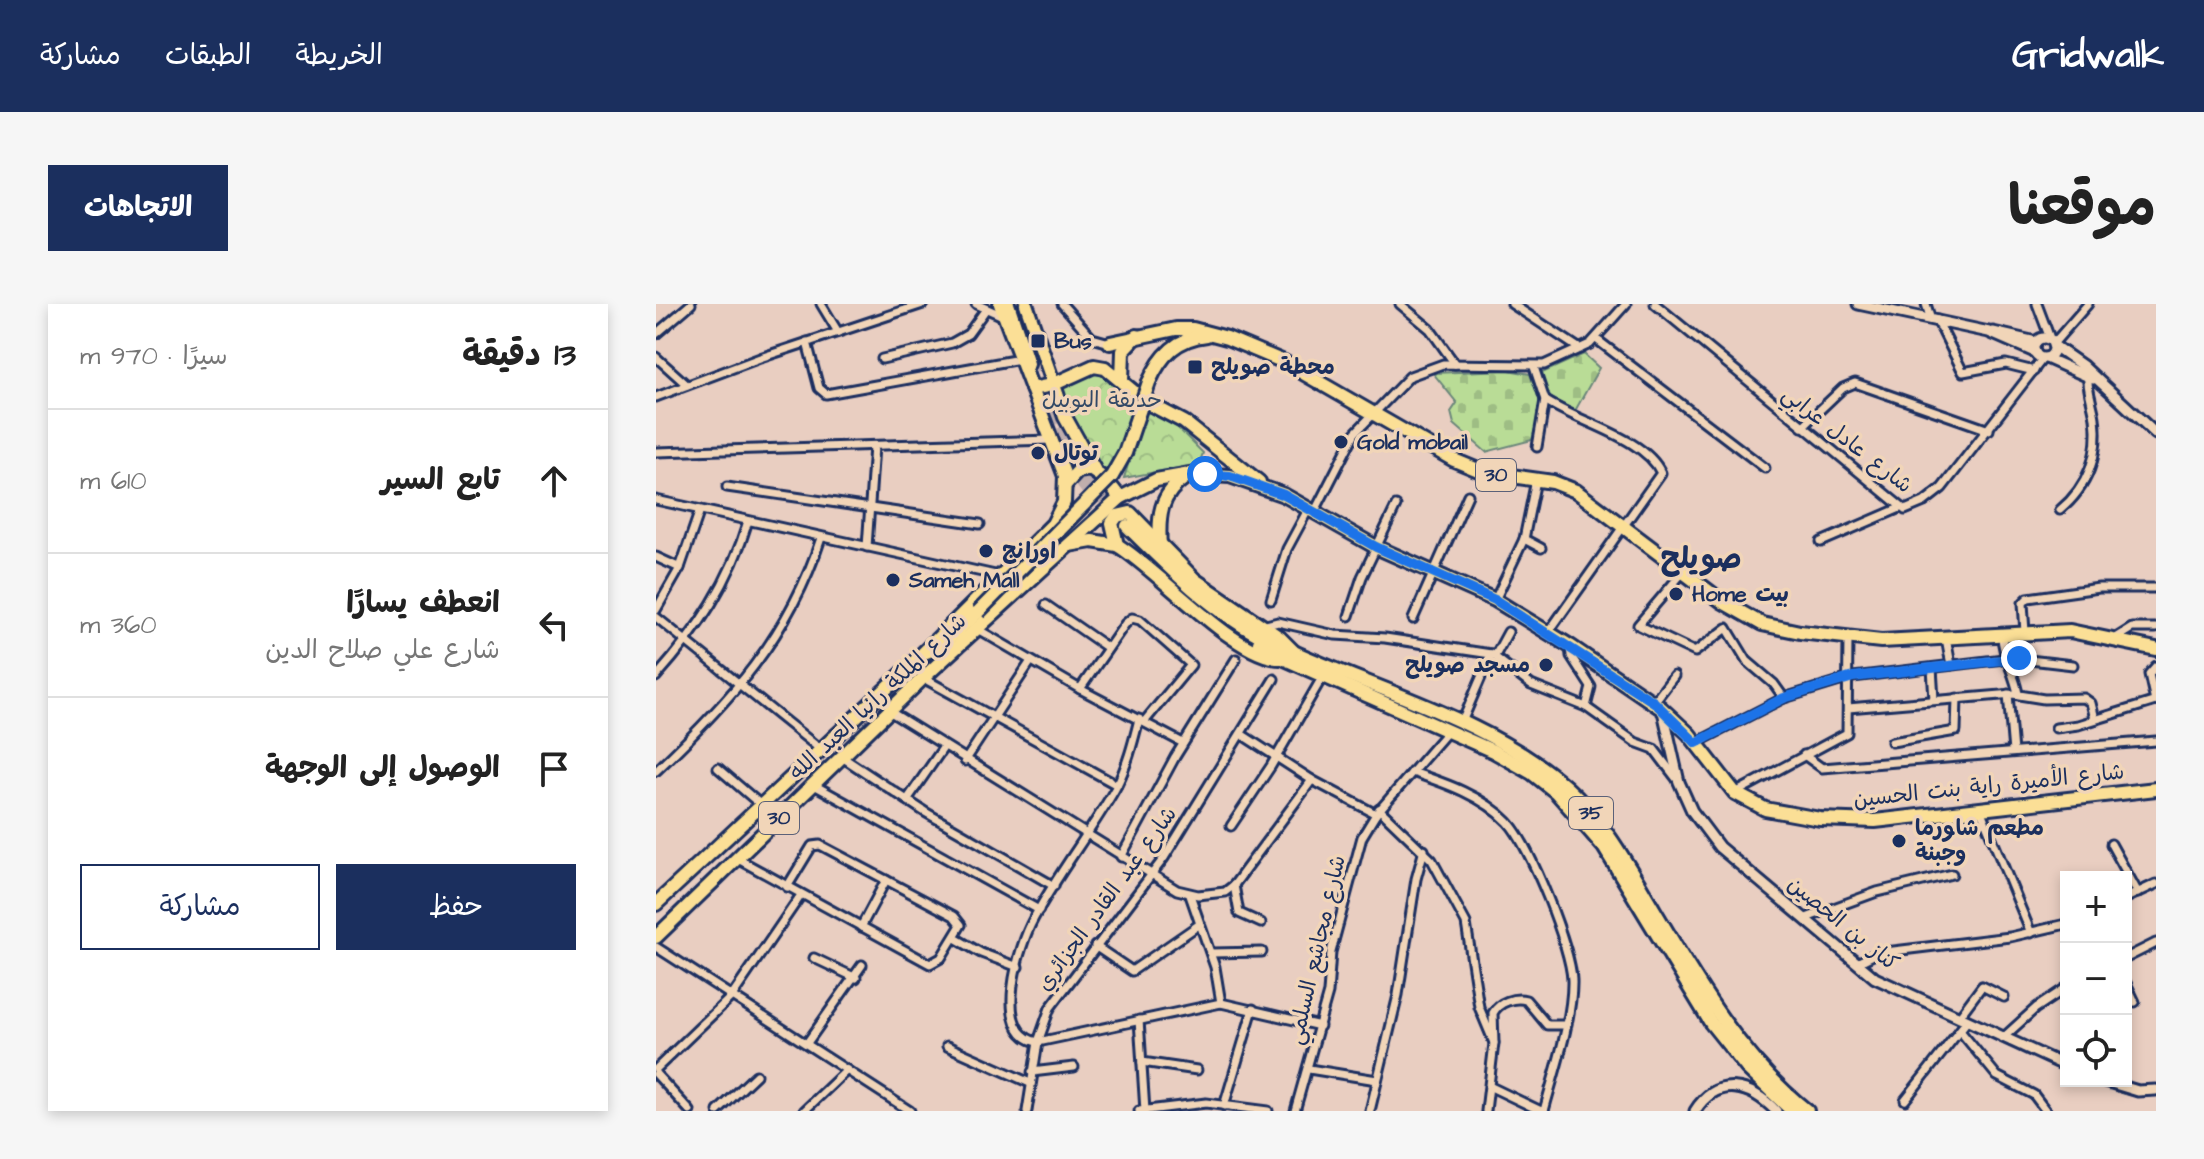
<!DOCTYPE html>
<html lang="ar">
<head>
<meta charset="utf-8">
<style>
  body { margin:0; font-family:"Architects Daughter","Playpen Sans Arabic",sans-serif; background:#f6f6f6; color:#222; direction:rtl }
  .controls { position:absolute; right:24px; bottom:24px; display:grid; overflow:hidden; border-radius:0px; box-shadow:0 4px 12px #0003 }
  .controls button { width:72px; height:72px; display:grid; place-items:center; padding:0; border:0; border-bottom:2px solid #e0e0e0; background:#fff; color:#222; font:40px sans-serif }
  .stop { position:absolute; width:24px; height:24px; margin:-18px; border:6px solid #1a73e8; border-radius:50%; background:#fff }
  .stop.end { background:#1a73e8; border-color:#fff; box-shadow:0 2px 8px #0008 }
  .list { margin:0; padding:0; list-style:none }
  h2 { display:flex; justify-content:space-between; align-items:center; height:104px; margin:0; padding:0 32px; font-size:34px }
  h2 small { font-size:26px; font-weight:400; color:#767676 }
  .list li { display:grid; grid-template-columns:52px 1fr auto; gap:24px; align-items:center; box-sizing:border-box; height:144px; padding:0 32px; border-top:2px solid #e0e0e0 }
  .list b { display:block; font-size:30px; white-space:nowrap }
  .list p { margin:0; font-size:26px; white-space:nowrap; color:#767676 }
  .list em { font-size:26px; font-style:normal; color:#767676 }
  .actions { display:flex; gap:16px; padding:24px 32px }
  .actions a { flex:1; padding:18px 0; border:2px solid #1b2f5e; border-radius:0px; text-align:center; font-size:28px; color:#1b2f5e }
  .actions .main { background:#1b2f5e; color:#fff }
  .icon { flex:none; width:44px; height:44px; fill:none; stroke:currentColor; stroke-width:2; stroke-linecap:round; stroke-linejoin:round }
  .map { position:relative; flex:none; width:1500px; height:807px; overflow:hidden; direction:ltr; border-radius:0px }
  header { display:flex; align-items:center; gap:48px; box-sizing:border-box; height:112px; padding:0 40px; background:#1b2f5e; color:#fff }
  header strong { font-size:38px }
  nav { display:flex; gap:44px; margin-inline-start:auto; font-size:28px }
  .intro { display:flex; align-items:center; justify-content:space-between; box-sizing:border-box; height:192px; padding:0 48px }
  h1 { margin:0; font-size:56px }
  .button { padding:20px 36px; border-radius:0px; background:#1b2f5e; color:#fff; font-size:28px; font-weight:700 }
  main { display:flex; gap:48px; padding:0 48px }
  aside { flex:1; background:#fff; border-radius:0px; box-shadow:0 4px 12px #0003 }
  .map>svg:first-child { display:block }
  .cemetery { fill:url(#cemetery-stones); stroke:#6a867a; stroke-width:2 }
  .park { fill:url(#park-crowns); stroke:#6a867a; stroke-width:2 }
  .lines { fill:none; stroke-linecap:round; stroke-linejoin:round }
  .trunk-tunnel { stroke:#c0aead; stroke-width:12; stroke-dasharray:12 6; stroke-linecap:butt }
  .minor-casing { stroke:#1b2f5e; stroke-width:13 }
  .tertiary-casing { stroke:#1b2f5e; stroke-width:15 }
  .primary-casing { stroke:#1b2f5e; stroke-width:18 }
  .trunk-casing { stroke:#1b2f5e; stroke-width:18 }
  .minor { stroke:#f1d5b8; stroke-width:7 }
  .tertiary { stroke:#f1d5b8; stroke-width:9 }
  .primary { stroke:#fbdf96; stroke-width:12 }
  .trunk { stroke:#fbdf96; stroke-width:12 }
  .primary-bridge-casing { stroke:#1b2f5e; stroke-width:18; stroke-linecap:butt }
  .primary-bridge { stroke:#fbdf96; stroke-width:12 }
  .route { stroke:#1a73e8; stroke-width:10 }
  .poi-dot { fill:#1b2f5e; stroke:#f1d5b8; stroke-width:3 }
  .labels { text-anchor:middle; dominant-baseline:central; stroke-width:7; stroke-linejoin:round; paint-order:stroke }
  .shield { fill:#f1d5b8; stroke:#5b6179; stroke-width:2 }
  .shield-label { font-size:20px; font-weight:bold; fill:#1b2f5e }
  .poi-label { font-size:22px; font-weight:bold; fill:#1b2f5e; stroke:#f1d5b8; text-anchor:start }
  .park-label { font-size:22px; fill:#334966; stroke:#f1d5b8 }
  .street-label { font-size:22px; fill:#1b2f5e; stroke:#f1d5b8 }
  .district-label { font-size:30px; font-weight:bold; fill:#1b2f5e; stroke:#f1d5b8 }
</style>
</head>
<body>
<header>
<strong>Gridwalk</strong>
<nav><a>الخريطة</a><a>الطبقات</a><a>مشاركة</a></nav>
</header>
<div class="intro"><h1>موقعنا</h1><a class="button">الاتجاهات</a></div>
<main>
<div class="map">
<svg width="1500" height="807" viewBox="0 0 1500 807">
  <defs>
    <pattern id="cemetery-stones" width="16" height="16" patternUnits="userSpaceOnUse" patternTransform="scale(2)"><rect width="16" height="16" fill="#b9dc96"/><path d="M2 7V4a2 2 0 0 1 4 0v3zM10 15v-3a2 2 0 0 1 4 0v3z" fill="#9ebd84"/></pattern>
    <pattern id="park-crowns" width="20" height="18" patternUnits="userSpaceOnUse" patternTransform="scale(2)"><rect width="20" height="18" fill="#b9dc96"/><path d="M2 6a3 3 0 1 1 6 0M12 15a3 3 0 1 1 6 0" fill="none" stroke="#9ebd84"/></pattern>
  </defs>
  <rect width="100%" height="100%" fill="#e9cec1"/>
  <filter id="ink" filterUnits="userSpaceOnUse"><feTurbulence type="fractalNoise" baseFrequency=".0125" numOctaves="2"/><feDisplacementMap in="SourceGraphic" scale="16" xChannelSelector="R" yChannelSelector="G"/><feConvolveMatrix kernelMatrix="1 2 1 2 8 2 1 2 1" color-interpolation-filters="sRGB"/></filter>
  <g filter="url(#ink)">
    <g class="cemetery">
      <polygon points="928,50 943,64 919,107 891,92 883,74 886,69"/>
      <polygon points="852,66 874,70 885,101 876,136 830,148 798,120 795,108 801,99 777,69"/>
    </g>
    <g class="park">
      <polygon points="451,56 485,83 471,133 450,171 435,158 402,84 402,76"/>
      <polygon points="492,94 547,149 543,160 468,174"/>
    </g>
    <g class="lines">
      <g class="trunk-tunnel">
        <polyline points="379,56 413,138"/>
        <polyline points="392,111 427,181 466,228"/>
        <polyline points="423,158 440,186 461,211"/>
      </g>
      <defs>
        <g id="minor">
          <polyline points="165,0 182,28"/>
          <polyline points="320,0 347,12"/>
          <polyline points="406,0 436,34 454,39"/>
          <polyline points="744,0 774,25 799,60"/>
          <polyline points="856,0 924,45"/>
          <polyline points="999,0 1249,206 1268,198 1286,184 1387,54"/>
          <polyline points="1270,0 1274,13"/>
          <polyline points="1381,0 1395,37"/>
          <polyline points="1281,16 1307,68 1350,60 1378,67"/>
          <polyline points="0,30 35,0"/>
          <polyline points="940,35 1109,164"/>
          <polyline points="151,38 163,84 170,90 364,55"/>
          <polyline points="1397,40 1432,0"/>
          <polyline points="0,53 31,81"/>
          <polyline points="226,55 296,39 312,30 330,5"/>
          <path d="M878,63l11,33c31,22 100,37 116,73l-113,160"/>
          <polyline points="0,93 104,54 267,0"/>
          <polyline points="1146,123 1187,84 1199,79 1333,126"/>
          <polyline points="881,143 889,96"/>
          <polyline points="0,148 396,136"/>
          <polyline points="71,183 324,220"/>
          <polyline points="0,196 344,272"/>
          <path d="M1404,206c28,-23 40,-56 35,-92 -2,-14 -9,-31 -7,-44"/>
          <polyline points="659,207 699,129 754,72 787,60 888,61 934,40 970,0"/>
          <polyline points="868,235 885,244"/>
          <polyline points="1165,238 1244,204"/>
          <polyline points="211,243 218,142"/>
          <polyline points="0,253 24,264"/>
          <polyline points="1027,268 982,321 1039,348 1071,324 1091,357 1118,380 1128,394"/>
          <polyline points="615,296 631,245 653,204"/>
          <polyline points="839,296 868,235 880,176"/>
          <polyline points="390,301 452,344"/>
          <polyline points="0,306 24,264 44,206"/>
          <polyline points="693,312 706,273 740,202"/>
          <polyline points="0,313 164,445"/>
          <polyline points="757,315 812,191"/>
          <polyline points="606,322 622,318 679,331 729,334 835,350 875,381 930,403 979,438 998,445 1023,478"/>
          <polyline points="323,326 424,385 527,439"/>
          <polyline points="1369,328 1367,299 1372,294 1443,284 1500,284"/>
          <path d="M1346,331c0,20 13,39 16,59"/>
          <polyline points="1290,334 1295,361"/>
          <polyline points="1460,334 1476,324 1500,324"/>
          <polyline points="914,342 915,352 935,383 930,403"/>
          <polyline points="839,352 852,328"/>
          <polyline points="1276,364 1278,396"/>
          <path d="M0,373c42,-47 74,-95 92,-156"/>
          <polyline points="267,374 461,481"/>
          <polyline points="424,385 469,320 476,314 484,316 535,361 488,418"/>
          <polyline points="1352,390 1357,448"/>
          <polyline points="1499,397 1493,370 1500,362"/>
          <polyline points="998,398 1018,372"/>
          <polyline points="1192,404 1357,390 1388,395 1428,394 1435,399 1439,415"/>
          <polyline points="233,407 521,586 542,591 569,588 578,581 656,476"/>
          <path d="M483,415c-6,24 -12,48 -24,70 -25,44 -57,84 -81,129 -15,27 -43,116 4,124l183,-39 99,23"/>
          <polyline points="806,418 835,350"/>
          <polyline points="1400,424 1422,421 1500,397"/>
          <polyline points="585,430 656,476 720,510"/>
          <polyline points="1236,438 1300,427 1301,394"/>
          <polyline points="1040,439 1128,394 1197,373 1356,354 1417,361"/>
          <polyline points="1148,451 1166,464 1500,437"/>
          <polyline points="186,453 269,508 398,582"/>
          <polyline points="309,457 375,357"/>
          <polyline points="62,464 105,501"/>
          <path d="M0,467c74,-70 133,-134 165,-233"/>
          <path d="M756,468c33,11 71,24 96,50 22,23 63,126 64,158 1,38 -18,93 -28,131"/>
          <polyline points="158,481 383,606"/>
          <polyline points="1079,489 1191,429 1192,334"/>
          <polyline points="251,496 287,444"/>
          <polyline points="723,505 776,556 810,619 823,703 838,739 830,807"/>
          <polyline points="1324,505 1375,629"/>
          <polyline points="575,522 615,462 667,372"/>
          <polyline points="1455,540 1482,589"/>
          <polyline points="465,553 519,453 580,355"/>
          <polyline points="82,555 274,660 285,654 305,621 298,612 164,541 156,542 131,583"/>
          <polyline points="578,581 583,609 605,619"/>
          <polyline points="534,591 559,663 565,699"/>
          <polyline points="1470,594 1500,580"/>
          <polyline points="1150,614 1221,588 1296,570"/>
          <polyline points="205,623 230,576"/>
          <polyline points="299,634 325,649 362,663"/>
          <polyline points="439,642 476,667 544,620"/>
          <polyline points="0,643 254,807"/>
          <polyline points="555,649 606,648"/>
          <polyline points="158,654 200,674"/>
          <polyline points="1470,654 1500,639"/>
          <polyline points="1201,659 1221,649 1354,633 1410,620"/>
          <polyline points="1470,679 1479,698"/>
          <polyline points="1303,713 1326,682 1348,693"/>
          <polyline points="483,716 489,807"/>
          <polyline points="1305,728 1341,772 1378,791 1390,807"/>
          <polyline points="1349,732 1380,704 1410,684"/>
          <polyline points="151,739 206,661"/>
          <path d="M838,739l-1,-30c6,-11 21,-16 33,-13l21,25h18"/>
          <polyline points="291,742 374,779"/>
          <polyline points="486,758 541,766"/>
          <polyline points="0,765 76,692 145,591"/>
          <polyline points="653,765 721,776"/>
          <polyline points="376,768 418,763"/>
          <polyline points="0,770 34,807"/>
          <polyline points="835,783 885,807"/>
          <polyline points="1249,796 1311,717"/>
          <polyline points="568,802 597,705"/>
          <polyline points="62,807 100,771"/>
          <polyline points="148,807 191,766"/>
          <polyline points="371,807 382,738 394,704 508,554 618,375"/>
          <polyline points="483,807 550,799 612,807"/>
          <polyline points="639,807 672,689 675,648 706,533 720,510 792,427"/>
          <polyline points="714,807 742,691 760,575 768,546"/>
        </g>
        <g id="tertiary">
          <polyline points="1202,0 1333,28 1379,48"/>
          <polyline points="1337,28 1380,38"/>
          <circle cx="1388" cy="44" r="10"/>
          <polyline points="1397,41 1427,62 1500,130"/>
          <polyline points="1390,54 1437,75"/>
          <polyline points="1007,407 1023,478 1036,507 1063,543 1219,674 1410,762"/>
          <polyline points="1449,777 1482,787 1500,786"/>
          <path d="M1039,807c23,-36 56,-26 81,0"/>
        </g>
        <g id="primary">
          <polyline points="370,0 409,113 439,167"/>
          <polyline points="454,39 520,25 537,25 571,34 628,58 798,156 827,168 897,178 920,187 1067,298 1106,320 1144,328 1225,337 1414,327 1500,345"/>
          <polyline points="466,76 467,47 481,32"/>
          <path d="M493,78c12,-27 28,-44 58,-47"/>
          <polyline points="376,85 396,81 438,62 449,64 490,98 528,118 603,178"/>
          <polyline points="464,194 500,176 534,170 574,172 628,191 720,243 839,296 914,342 1005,404 1033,430 1079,489 1109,505 1164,515 1219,517 1500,485"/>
          <path d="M413,241l23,-4 25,4c40,23 122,117 166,113"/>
          <polyline points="461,241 456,219 461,212 474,209 539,276 624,334 637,347"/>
          <path d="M504,243c-2,-30 -1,-52 26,-70"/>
          <polyline points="268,349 284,343 322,308"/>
          <polyline points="0,600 248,368 397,220 408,198 409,172 344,0"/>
          <polyline points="0,633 267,374 464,194 450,176 434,165 422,167 410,180"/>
        </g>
        <g id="trunk">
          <polyline points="352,0 372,60"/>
          <path d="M471,222c42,42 87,87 141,114 95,47 218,76 298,147 38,34 62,79 88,123 42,71 86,148 153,201"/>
          <polyline points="603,339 629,355 837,447 876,469 900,488 948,543 1055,719 1091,764 1136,807"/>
        </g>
      </defs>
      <use href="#minor" class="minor-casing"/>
      <use href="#tertiary" class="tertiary-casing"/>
      <use href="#primary" class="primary-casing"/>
      <use href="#trunk" class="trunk-casing"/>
      <use href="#minor" class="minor"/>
      <use href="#tertiary" class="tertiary"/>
      <use href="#primary" class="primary"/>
      <use href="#trunk" class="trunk"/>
      <defs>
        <polyline id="primary-bridge" points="322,308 456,172 469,149 493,78"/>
      </defs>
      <use href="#primary-bridge" class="primary-bridge-casing"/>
      <use href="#primary-bridge" class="primary-bridge"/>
    </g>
  </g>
  <g class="lines" filter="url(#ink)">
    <polyline class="route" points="549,170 574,172 628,191 720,243 839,296 998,398 1040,439 1128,394 1197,373 1363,354"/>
  </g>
  <g class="poi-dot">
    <rect x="374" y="29" width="16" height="16" rx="4"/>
    <rect x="531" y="55" width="16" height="16" rx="4"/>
    <circle cx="685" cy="138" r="8"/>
    <circle cx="382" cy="149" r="8"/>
    <circle cx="330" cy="247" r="8"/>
    <circle cx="237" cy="276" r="8"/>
    <circle cx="1020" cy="290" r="8"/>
    <circle cx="890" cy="361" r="8"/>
    <circle cx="1243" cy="537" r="8"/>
  </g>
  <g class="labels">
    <g class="shield">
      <rect x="820" y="155" width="40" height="32" rx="6"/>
      <rect x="913" y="493" width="44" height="32" rx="6"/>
      <rect x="103" y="498" width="40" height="32" rx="6"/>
    </g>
    <g class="shield-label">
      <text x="840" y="171">30</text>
      <text x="935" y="509">35</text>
      <text x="123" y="514">30</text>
    </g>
    <g class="poi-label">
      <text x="398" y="37">Bus</text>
      <text x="555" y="63">محطة صويلح</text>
      <text x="701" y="138">Gold mobail</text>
      <text x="398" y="149">توتال</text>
      <text x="346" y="247">اورانج</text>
      <text x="253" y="276">Sameh Mall</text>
      <text x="1036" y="290">Home بيت</text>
      <text x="874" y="361" text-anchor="end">مسجد صويلح</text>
      <text x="1259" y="524">مطعم شاورما<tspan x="1259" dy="25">وجبنة</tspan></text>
    </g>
    <g class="park-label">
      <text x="446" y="96">حديقة اليوبيل</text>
    </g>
    <g class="street-label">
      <text transform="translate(1191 136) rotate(38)">شارع عادل عرابي</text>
      <text transform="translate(222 393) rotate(-43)">شارع الملكة رانيا العبد الله</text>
      <text transform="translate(1333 482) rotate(-6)">شارع الأميرة راية بنت الحسين</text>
      <text transform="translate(451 595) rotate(-54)">شارع عبد القادر الجزائري</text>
      <text transform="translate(1187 620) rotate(39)">كناز بن الحصين</text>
      <text transform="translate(661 646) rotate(-77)">شارع مجاشع السلمي</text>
    </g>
    <g class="district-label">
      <text x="1045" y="255">صويلح</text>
    </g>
  </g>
</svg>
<div class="controls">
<button>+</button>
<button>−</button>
<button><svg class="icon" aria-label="locate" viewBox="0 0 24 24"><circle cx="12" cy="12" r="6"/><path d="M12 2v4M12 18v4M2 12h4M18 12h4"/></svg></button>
</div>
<div class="stop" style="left:549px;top:170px"></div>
<div class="stop end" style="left:1363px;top:354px"></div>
</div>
<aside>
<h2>13 دقيقة<small>سيرًا · 970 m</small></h2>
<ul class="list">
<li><svg class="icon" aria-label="ahead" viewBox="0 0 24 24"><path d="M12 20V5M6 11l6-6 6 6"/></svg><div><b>تابع السير</b></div><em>610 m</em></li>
<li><svg class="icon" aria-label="left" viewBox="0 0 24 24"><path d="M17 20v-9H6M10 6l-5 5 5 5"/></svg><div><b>انعطف يسارًا</b><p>شارع علي صلاح الدين</p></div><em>360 m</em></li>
<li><svg class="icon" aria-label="arrive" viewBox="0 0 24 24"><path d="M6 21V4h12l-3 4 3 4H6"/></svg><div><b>الوصول إلى الوجهة</b></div></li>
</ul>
<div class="actions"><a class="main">حفظ</a><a>مشاركة</a></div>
</aside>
</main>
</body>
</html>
